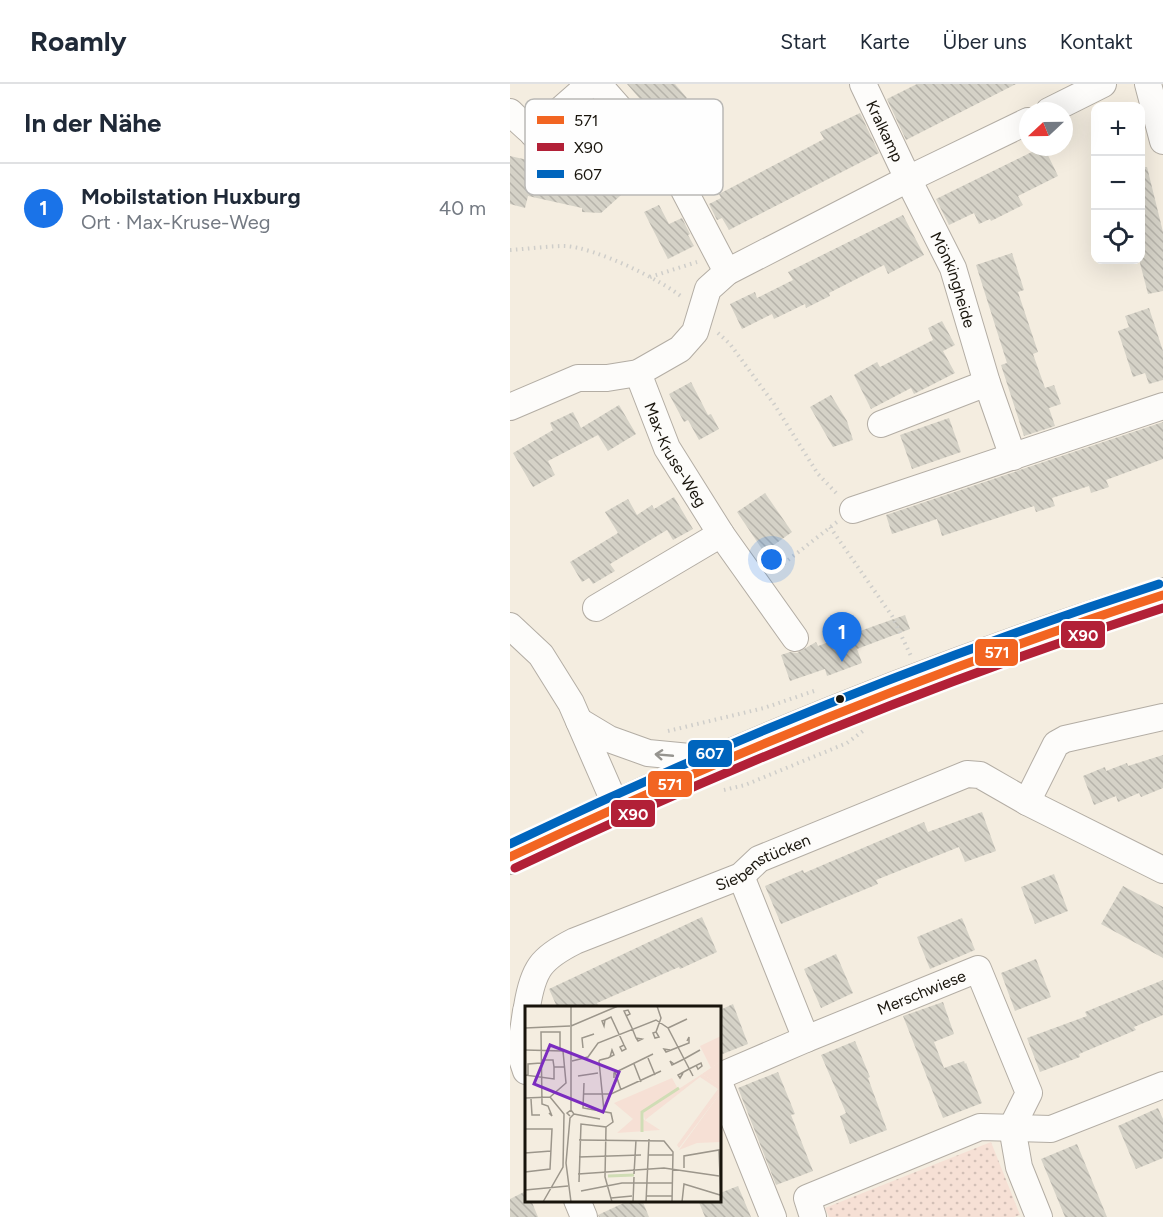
<!DOCTYPE html>
<html lang="de">
<head>
<meta charset="utf-8">
<style>
  body { margin:0; font-family:Figtree,sans-serif; background:#f6f6f7; color:#1f2937 }
  .controls { position:absolute; right:18px; top:18px; display:grid; overflow:hidden; border-radius:12px; box-shadow:0 6px 24px #0002 }
  .controls button { width:54px; height:54px; display:grid; place-items:center; padding:0; border:0; border-bottom:2px solid #e0e1e3; background:#fff; color:#1f2937; font:30px sans-serif }
  .compass { position:absolute; left:509px; top:18px; width:54px; height:54px; border-radius:50%; background:#fff; box-shadow:0 6px 24px #0002; rotate:248deg }
  .you { position:absolute; left:262px; top:476px; width:21px; height:21px; margin:-15px; border:4px solid #fff; border-radius:50%; background:#1a73e8; box-shadow:0 0 0 9px #1a73e833 }
  .badge { display:grid; place-items:center; width:39px; height:39px; border-radius:50%; background:#1a73e8; color:#fff; font-size:20px; font-weight:700 }
  .pin { position:absolute; translate:-50% -50px; filter:drop-shadow(0 2px 3px #0008) }
  .pin::after { content:''; position:absolute; top:32px; width:21px; height:18px; background:inherit; clip-path:polygon(0 0,100% 0,50% 100%) }
  .list { margin:0; padding:0; list-style:none }
  h2 { display:flex; justify-content:space-between; align-items:center; height:78px; margin:0; padding:0 24px; font-size:26px }
  h2 small { font-size:20px; font-weight:400; color:#747a83 }
  .list li { display:grid; grid-template-columns:39px 1fr auto; gap:18px; align-items:center; box-sizing:border-box; height:90px; padding:0 24px; border-top:2px solid #e0e1e3 }
  .list b { display:block; font-size:22px; white-space:nowrap }
  .list p { margin:0; font-size:20px; white-space:nowrap; color:#747a83 }
  .list em { font-size:20px; font-style:normal; color:#747a83 }
  .icon { flex:none; width:33px; height:33px; fill:none; stroke:currentColor; stroke-width:2; stroke-linecap:round; stroke-linejoin:round }
  .map { position:relative; flex:none; width:653px; height:1133px; overflow:hidden }
  header { display:flex; align-items:center; gap:36px; box-sizing:border-box; height:84px; padding:0 30px; background:#fff; border-bottom:2px solid #e0e1e3 }
  header strong { font-size:28px }
  nav { display:flex; gap:33px; margin-inline-start:auto; font-size:21px }
  main { display:flex }
  aside { flex:1; background:#fff }
  .map>svg:first-child { display:block }
  .park { fill:url(#park-dots) }
  .building { fill:url(#building-back-hatch) }
  .lines { fill:none; stroke-linecap:round; stroke-linejoin:round }
  .minor-casing { stroke:#b3ada4; stroke-width:28 }
  .major-casing { stroke:#b3ada4; stroke-width:36 }
  .path { stroke:#cfceca; stroke-width:4; stroke-dasharray:1.5 4.5; stroke-linecap:butt }
  .minor { stroke:#fdfcfa; stroke-width:26 }
  .major { stroke:#fdfcfa; stroke-width:33 }
  .bus-1-casing { stroke:#fefefe; stroke-width:14 }
  .bus-2-casing { stroke:#fefefe; stroke-width:14 }
  .bus-3-casing { stroke:#fefefe; stroke-width:14 }
  .bus-1 { stroke:#f26522; stroke-width:9 }
  .bus-2 { stroke:#b22037; stroke-width:9 }
  .bus-3 { stroke:#0065bd; stroke-width:9 }
  .oneway { stroke:#96948f }
  .bus-dot { fill:#18140c; stroke:#fefefe; stroke-width:2 }
  .labels { text-anchor:middle; dominant-baseline:central; stroke-width:6; stroke-linejoin:round; paint-order:stroke }
  .street-label { font-size:16px; fill:#18140c; stroke:#fefefe }
  .inset-river { fill:none; stroke:#d0ddb5; stroke-width:3 }
  .inset-road { fill:none; stroke:#9c968b; stroke-width:1.5 }
  .view { fill:#7b2cbf; fill-opacity:0.15; stroke:#7b2cbf; stroke-width:3 }
  .inset-edge { fill:none; stroke:#18140c; stroke-width:3 }
  .key { fill:#fefefe; stroke:#b9b8b5; stroke-width:1.5 }
  .key-label { font-size:16px; fill:#18140c }
  .line-badge { stroke:#fefefe; stroke-width:2 }
  .badge-label { font-size:16px; text-anchor:middle; font-weight:bold; fill:#fff }
</style>
</head>
<body>
<header>
<strong>Roamly</strong>
<nav><a>Start</a><a>Karte</a><a>Über uns</a><a>Kontakt</a></nav>
</header>
<main>
<aside>
<h2>In der Nähe<small></small></h2>
<ul class="list">
<li><span class="badge">1</span><div><b>Mobilstation Huxburg</b><p>Ort · Max-Kruse-Weg</p></div><em>40 m</em></li>
</ul>
</aside>
<div class="map">
<svg width="653" height="1133" viewBox="0 0 653 1133">
  <defs>
    <pattern id="park-dots" width="8" height="8" patternUnits="userSpaceOnUse" patternTransform="scale(1.5)"><rect width="8" height="8" fill="#f6e0d5"/><path d="M2 2h.1M6 6h.1" fill="none" stroke="#d2bfb6" stroke-width="1.8" stroke-linecap="round"/></pattern>
    <pattern id="building-back-hatch" width="6" height="6" patternUnits="userSpaceOnUse" patternTransform="scale(1.5)"><rect width="6" height="6" fill="#d5d2c7"/><path d="M-1 5l2 2M0 0l6 6M5-1l2 2" fill="none" stroke="#b6b3aa"/></pattern>
  </defs>
  <rect width="100%" height="100%" fill="#f4ede0"/>
  <polygon class="park" points="481,1058 510,1131 504,1133 319,1133 315,1124"/>
  <g class="building">
    <polygon points="117,0 165,0 177,14 173,18 211,60 195,71 187,61 174,72 147,41 150,38"/>
    <polygon points="407,0 506,0 396,56 377,15"/>
    <polygon points="350,29 369,69 219,146 212,134 207,136 199,120 211,114 209,110 314,55 310,48"/>
    <polygon points="116,63 138,87 91,129 72,128 72,124 18,112 15,124 0,120 0,72 84,91"/>
    <polygon points="532,63 534,63 548,92 508,112 513,121 481,137 480,135 469,140 464,129 439,141 426,115"/>
    <polygon points="630,83 637,83 653,148 653,207 638,210 630,179"/>
    <polygon points="149,121 159,140 172,134 180,150 178,151 184,162 158,175 134,128"/>
    <polygon points="393,131 414,171 378,190 374,181 319,209 320,212 296,224 295,220 264,235 262,230 232,245 220,220 245,208 247,214 283,196 278,188"/>
    <polygon points="502,169 514,206 508,208 528,268 523,270 535,304 544,301 551,320 539,324 545,342 514,352 491,281 497,279 466,181"/>
    <polygon points="639,224 653,267 653,296 639,300 635,289 623,293 608,247 619,243 615,232"/>
    <polygon points="432,237 445,261 433,267 445,289 404,310 401,304 361,325 344,291 367,278 370,283 423,256 418,244"/>
    <polygon points="181,298 198,331 201,330 209,345 189,356 178,336 174,338 159,310"/>
    <polygon points="321,311 337,337 343,356 323,363 300,323"/>
    <polygon points="109,321 126,350 98,367 88,351 38,377 45,391 23,403 3,369 43,346 40,339 63,328 71,344"/>
    <polygon points="439,334 451,368 402,385 390,351"/>
    <polygon points="653,338 653,375 596,396 599,403 581,409 579,402 542,414 545,422 526,428 524,422 432,452 427,435 382,450 376,431"/>
    <polygon points="255,409 282,448 254,468 227,428"/>
    <polygon points="164,413 183,445 163,456 157,446 100,480 105,487 83,500 79,494 72,498 60,478 108,449 95,428 118,415 127,431 142,421 144,425"/>
    <polygon points="395,531 400,545 347,565 352,579 317,592 315,585 280,597 271,571 280,568 287,569 306,558 308,562"/>
    <polygon points="653,671 653,704 631,713 629,709 608,718 606,712 584,721 573,692 595,683 596,687 617,679 618,682"/>
    <polygon points="472,728 486,767 455,778 449,763 366,796 368,800 271,840 255,802 293,786 294,789 414,738 418,748"/>
    <polygon points="544,790 558,827 525,840 511,803"/>
    <polygon points="613,802 653,823 653,874 591,840"/>
    <polygon points="192,833 207,868 170,885 169,883 87,919 89,923 47,923 39,905"/>
    <polygon points="452,834 465,866 420,885 407,853"/>
    <polygon points="326,870 343,909 311,924 294,885"/>
    <polygon points="526,875 541,913 505,927 491,889"/>
    <polygon points="653,896 653,931 624,943 626,946 569,970 570,973 530,988 517,954 577,932 575,928"/>
    <polygon points="433,918 444,950 424,958 434,984 454,977 455,980 456,979 472,1019 433,1034 393,932"/>
    <polygon points="223,920 238,960 210,971 210,926"/>
    <polygon points="345,957 360,993 358,994 377,1046 340,1060 330,1032 336,1029 311,971"/>
    <polygon points="268,988 285,1030 281,1031 303,1087 266,1101 228,1004"/>
    <polygon points="648,1024 653,1035 653,1074 626,1085 608,1042"/>
    <polygon points="567,1060 597,1133 555,1133 531,1075"/>
    <polygon points="228,1102 241,1133 195,1133 188,1116 210,1116 210,1109"/>
    <polygon points="16,1107 16,1116 21,1116 28,1133 0,1133 0,1115"/>
    <polygon points="120,1116 132,1116 139,1133 89,1133 88,1131"/>
  </g>
  <g class="lines">
    <defs>
      <g id="minor">
        <polyline points="88,0 163,85 217,188"/>
        <path id="s1" d="M353,0l45,95 45,89 34,115 26,74"/>
        <polyline points="638,0 653,57"/>
        <polyline points="539,27 593,0"/>
        <path d="M0,28c19,19 52,52 81,36 12,-7 24,-21 35,-31"/>
        <polyline points="23,50 80,0"/>
        <path id="s2" d="M128,289l29,75 54,86 74,104"/>
        <polyline points="0,323 68,294 97,294 128,289 170,265 185,248 198,205 217,188 398,95 518,37"/>
        <polyline points="371,340 477,299"/>
        <polyline points="343,426 653,322"/>
        <polyline points="86,524 211,450"/>
        <polyline points="0,542 31,571 61,619 106,722"/>
        <polyline points="69,637 99,655 138,669 211,676"/>
        <polyline points="517,718 546,660 555,655 653,633"/>
        <path id="s3" d="M231,792l65,163 172,-70 51,124 -17,34 7,40 20,50"/>
        <path id="s4" d="M17,923c6,-38 14,-49 48,-66l166,-65 18,-17 208,-85 13,1 47,27 136,68"/>
        <polyline points="16,927 10,969 16,987"/>
        <polyline points="210,992 296,955"/>
        <polyline points="210,1001 263,1133"/>
        <polyline points="67,1116 74,1133"/>
        <polyline points="303,1133 297,1114 470,1043 541,1045 653,1001"/>
      </g>
      <path id="major" d="M0,773c211,-102 429,-192 653,-262"/>
    </defs>
    <use href="#minor" class="minor-casing"/>
    <use href="#major" class="major-casing"/>
    <g class="path">
      <path d="M0,166c18,-1 37,-4 55,-4 29,1 97,34 118,52"/>
      <polyline points="140,193 187,178"/>
      <polyline points="208,249 220,260 264,320 308,390 328,411"/>
      <polyline points="320,443 382,532 401,572"/>
      <polyline points="264,487 327,438"/>
      <polyline points="158,647 254,624 304,607"/>
      <polyline points="214,706 235,701 337,659 353,647"/>
    </g>
    <use href="#minor" class="minor"/>
    <use href="#major" class="major"/>
    <defs>
      <path id="bus-1" d="M0,773c214,-101 428,-189 653,-262"/>
      <path id="bus-2" d="M5,784c211,-100 426,-188 648,-260"/>
      <path id="bus-3" d="M0,760c211,-101 427,-188 649,-260"/>
    </defs>
    <use href="#bus-1" class="bus-1-casing"/>
    <use href="#bus-2" class="bus-2-casing"/>
    <use href="#bus-3" class="bus-3-casing"/>
    <use href="#bus-1" class="bus-1"/>
    <use href="#bus-2" class="bus-2"/>
    <use href="#bus-3" class="bus-3"/>
  </g>
  <defs><path id="oneway-shaft" d="M-6 0H5M1.5-3L5.5 0L1.5 3" fill="none" stroke-width="1.6" stroke-linecap="round" stroke-linejoin="round" transform="scale(1.5)"/></defs>
  <use class="oneway" href="#oneway-shaft" transform="translate(154 671) rotate(-175)"/>
  <circle class="bus-dot" cx="330" cy="615" r="5"/>
  <g class="labels">
    <g class="street-label">
      <text stroke="none"><textPath href="#s1" startOffset="52">Kralkamp</textPath></text>
      <text stroke="none"><textPath href="#s1" startOffset="216">Mönkingheide</textPath></text>
      <text stroke="none"><textPath href="#s2" startOffset="90">Max-Kruse-Weg</textPath></text>
      <text stroke="none"><textPath href="#s4" startOffset="291">Siebenstücken</textPath></text>
      <text stroke="none"><textPath href="#s3" startOffset="300">Merschwiese</textPath></text>
    </g>
  </g>
  <g transform="translate(15 922)">
    <rect width="196" height="196" fill="#f4ede0"/>
    <path d="M196,30v25l-10,7 -11,-22zM177,68l19,12v6l-42,56 -2,-3 41,-56 -18,-12 -55,43 -2,-8z" fill="#f6e0d5"/>
    <path d="M196,55v25l-19,-12zM147,72l6,11 -35,23v7l17,11 -43,3 16,-14 -19,-16zM196,86v50l-24,1 -18,7z" fill="#f6e0d5"/>
    <path class="inset-river" d="M117,126v-20l37,-24M83,170l26,-1"/>
    <path class="inset-road" d="M101,10l4,-2 -2,-4 -4,1 8,17 4,10 2,3 4,-2 -6,-1M80,14l-1,6 -2,-5 3,-1 6,-3 13,28 2,4 -4,2 -2,-4 4,-2M46,20l47,-20M0,22l45,-2M143,22l19,-9M131,26l-3,1 2,5 4,-1 -3,-5 5,-14 -4,-12M58,42l-1,-10 12,-4M0,44l38,1 3,32 -16,14 -25,1M145,44l-6,-1 2,3 23,-9v-6l-2,4M123,52l7,17M16,54h12l1,7M47,55l16,-4 10,-14 58,-23 12,8 25,48M109,58l7,18M149,58l-4,-3 2,4 12,-6 16,-9M90,66l6,18M158,67l-3,5 -2,-3 11,-6 12,-6 1,3 -4,3 -2,-4M0,69l29,4v-12h11M3,69v-11l13,-1M53,70l20,-3M89,72v-5l39,-19M59,77l-1,25 28,5 2,9 -7,5M59,88h27l50,-23M6,93l1,16h8M46,104v-104M79,105l-5,-50 1,-1 8,-2 6,-3 -2,-5 -2,7M24,107l3,3 -4,-10 -6,-2 -1,-72h19v17M49,108l26,5M45,110l-3,-3 4,-3 3,4 -4,4 -4,45 5,39M0,123h27l-2,40 -25,3M54,134l85,1 9,11 -1,50M0,147l26,-2M123,149h25M54,151l62,-2M159,162v-12l35,-6 2,52M53,168l86,-6 55,8M109,168l2,-34M54,176l2,-58 25,3 -1,50 7,25M0,184l43,-4M56,185l41,-8h51M121,190h26M86,192l21,-2M18,196l20,-35 1,-53 -14,-17M108,196l1,-25M121,196l3,-63M157,196l2,-18 36,11"/>
    <path class="view" d="M25,39l69,27 -16,40 -69,-28z"/>
    <rect width="196" height="196" class="inset-edge"/>
  </g>
  <rect x="15" y="15" width="198" height="96" rx="9" class="key"/>
  <rect x="27" y="32" width="27" height="8" fill="#f26522"/>
  <rect x="27" y="59" width="27" height="8" fill="#b22037"/>
  <rect x="27" y="86" width="27" height="8" fill="#0065bd"/>
  <g class="key-label">
    <text x="64" y="42">571</text>
    <text x="64" y="69">X90</text>
    <text x="64" y="96">607</text>
  </g>
  <g class="line-badge">
    <rect x="550" y="536" width="46" height="29" rx="6" fill="#b22037"/>
    <rect x="464" y="554" width="45" height="29" rx="6" fill="#f26522"/>
    <rect x="177" y="655" width="46" height="29" rx="6" fill="#0065bd"/>
    <rect x="137" y="686" width="46" height="28" rx="6" fill="#f26522"/>
    <rect x="100" y="715" width="46" height="29" rx="6" fill="#b22037"/>
  </g>
  <g class="badge-label">
    <text x="573" y="557">X90</text>
    <text x="487" y="574">571</text>
    <text x="200" y="675">607</text>
    <text x="160" y="706">571</text>
    <text x="123" y="736">X90</text>
  </g>
</svg>
<div class="controls">
<button>+</button>
<button>−</button>
<button><svg class="icon" aria-label="locate" viewBox="0 0 24 24"><circle cx="12" cy="12" r="6"/><path d="M12 2v4M12 18v4M2 12h4M18 12h4"/></svg></button>
</div>
<svg class="compass" viewBox="-18 -18 36 36"><path d="M0-13l5 13h-10z" fill="#e53935"/><path d="M0 13l5-13h-10z" fill="#747a83"/></svg>
<div class="you"></div>
<div class="pin badge" style="left:332px;top:578px">1</div>
</div>
</main>
</body>
</html>
